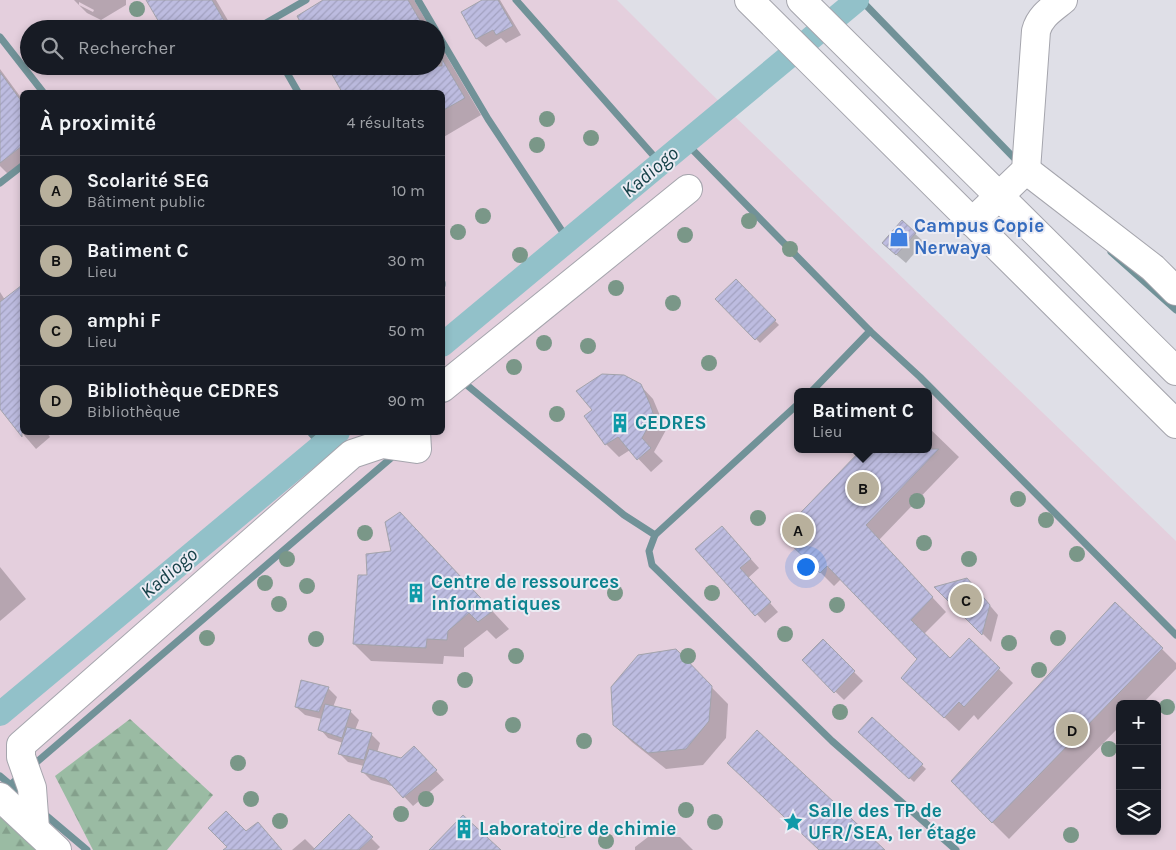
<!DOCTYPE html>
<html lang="fr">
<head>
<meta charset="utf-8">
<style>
  body { margin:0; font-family:Karla,sans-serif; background:#242831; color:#f1f3f6 }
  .controls { position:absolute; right:15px; bottom:15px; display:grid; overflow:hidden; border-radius:8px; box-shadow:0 2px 8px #0003 }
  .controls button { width:45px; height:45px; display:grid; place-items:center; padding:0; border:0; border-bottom:1px solid #363941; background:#171b24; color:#f1f3f6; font:25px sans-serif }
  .you { position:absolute; left:805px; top:566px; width:18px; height:18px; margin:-12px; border:4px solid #fff; border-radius:50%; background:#1a73e8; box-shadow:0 0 0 8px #1a73e833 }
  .badge { display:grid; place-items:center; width:32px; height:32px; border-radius:50%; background:#b8b09c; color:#111; font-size:16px; font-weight:700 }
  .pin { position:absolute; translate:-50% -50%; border:2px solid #fff; box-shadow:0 1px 5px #0006 }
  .popup { position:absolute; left:794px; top:388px; width:138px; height:65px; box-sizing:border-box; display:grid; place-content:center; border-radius:8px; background:#171b24; filter:drop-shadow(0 1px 4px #0005); font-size:16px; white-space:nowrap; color:#9ea1a6 }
  .popup b { font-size:19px; color:#f1f3f6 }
  .popup::after { content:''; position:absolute; left:50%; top:100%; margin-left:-10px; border:10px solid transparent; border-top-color:#171b24 }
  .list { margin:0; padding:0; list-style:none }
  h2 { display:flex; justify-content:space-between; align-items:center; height:65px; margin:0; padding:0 20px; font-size:21px }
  h2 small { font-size:16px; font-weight:400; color:#9ea1a6 }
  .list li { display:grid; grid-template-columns:32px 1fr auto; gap:15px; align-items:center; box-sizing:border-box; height:70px; padding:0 20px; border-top:1px solid #363941 }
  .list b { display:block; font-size:19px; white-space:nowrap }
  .list p { margin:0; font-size:16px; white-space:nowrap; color:#9ea1a6 }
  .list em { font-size:16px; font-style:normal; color:#9ea1a6 }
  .icon { flex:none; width:28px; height:28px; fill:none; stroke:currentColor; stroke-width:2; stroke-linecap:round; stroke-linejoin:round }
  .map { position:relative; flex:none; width:1176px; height:850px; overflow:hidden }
  .search { position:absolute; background:#171b24; box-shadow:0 2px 8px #0003; left:20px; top:20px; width:425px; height:55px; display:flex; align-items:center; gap:12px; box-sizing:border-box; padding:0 18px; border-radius:28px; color:#9ea1a6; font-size:19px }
  .panel { position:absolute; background:#171b24; box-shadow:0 2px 8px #0003; left:20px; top:90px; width:425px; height:345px; border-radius:8px }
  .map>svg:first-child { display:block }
  .education { fill:#e4cfdd; fill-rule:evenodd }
  .forest { fill:url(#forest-firs) }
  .shadow { fill:#0003; fill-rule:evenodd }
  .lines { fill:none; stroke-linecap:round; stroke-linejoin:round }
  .stream { stroke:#719298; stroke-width:7 }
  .canal { stroke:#92c1c9; stroke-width:24 }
  .building { fill:url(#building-hatch); stroke:#a3a3ab }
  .minor-casing { stroke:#a5a5ad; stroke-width:30 }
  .major-casing { stroke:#a5a5ad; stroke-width:30 }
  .minor { stroke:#fff; stroke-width:28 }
  .major { stroke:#fff; stroke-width:28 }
  .tree { fill:#7a9788 }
  .labels { text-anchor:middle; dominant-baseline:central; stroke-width:4; stroke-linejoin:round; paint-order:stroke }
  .shop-label { font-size:19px; font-weight:bold; fill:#366cbe; stroke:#ececf4; text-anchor:start }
  .culture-label { font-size:19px; font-weight:bold; fill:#0d838f; stroke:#ececf4; text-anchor:start }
  .water-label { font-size:20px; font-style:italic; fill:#164148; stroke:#ececf4 }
</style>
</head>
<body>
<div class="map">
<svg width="1176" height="850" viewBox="0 0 1176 850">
  <defs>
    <pattern id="forest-firs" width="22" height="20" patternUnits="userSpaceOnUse" patternTransform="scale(1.25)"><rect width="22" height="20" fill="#9abba3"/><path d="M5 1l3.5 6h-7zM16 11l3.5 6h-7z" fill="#84a08c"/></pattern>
    <pattern id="building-hatch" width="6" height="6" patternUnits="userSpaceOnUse" patternTransform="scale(1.25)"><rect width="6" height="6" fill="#bdbce0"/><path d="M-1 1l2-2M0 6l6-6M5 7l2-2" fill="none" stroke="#a2a1c0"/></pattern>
  </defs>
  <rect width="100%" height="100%" fill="#dfdfe7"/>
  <path class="education" d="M0,0h617l81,81 478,460v309h-1176zM29,29h407v37h-407zM22,92h420v340h-420zM798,392h130v57h-130zM1120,704h37v127h-37z"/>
  <g class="forest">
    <polygon points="130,719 213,795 167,850 93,850 55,776"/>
    <polygon points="13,815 43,850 0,850 0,818"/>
  </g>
  <g class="shadow">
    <path d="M74,0h52v5l-25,15 -14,-7zM79,2l15,8 -1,2 -14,-7z"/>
    <polygon points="147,0 216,0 233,29 164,29"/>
    <polygon points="325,0 414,0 431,29 306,29"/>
    <polygon points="485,0 500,0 521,35 506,43 501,38 486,47 477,39 462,12"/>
    <polygon points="436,38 481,115 442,138 442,92 344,92 328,66 436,66"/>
    <polygon points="0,69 22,99 22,168 11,177 0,166"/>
    <polygon points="902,222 924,242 906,263 892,251"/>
    <polygon points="736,281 779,325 760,343 717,299"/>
    <polygon points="22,286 22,432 46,432 50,437 36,449 0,407 0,292 5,300"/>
    <polygon points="640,385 653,399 666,430 654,452 663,461 651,472 630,450 619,457 606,444 586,416"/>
    <polygon points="928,427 959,457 879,540 946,612 924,634 950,660 969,640 1013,683 978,720 974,715 959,731 917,692 919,659 841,579 834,586 782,534 928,449"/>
    <polygon points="417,530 509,629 496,639 487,630 464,648 464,657 444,656 443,664 371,661 354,644 368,576"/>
    <polygon points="730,536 759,568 748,578 778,612 765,623 697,549"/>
    <polygon points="0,567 26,599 0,621"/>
    <polygon points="937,588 975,588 998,615 991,642"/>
    <polygon points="823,641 863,681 844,700 803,660"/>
    <polygon points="1162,649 1176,663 1176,669 1142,704 1120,704 1120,726 1009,839 992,822"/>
    <polygon points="675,650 728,704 726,738 703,765 666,769 632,742 614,725"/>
    <polygon points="328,688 337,697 333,707 350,711 359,720 355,730 371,734 380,743 377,753 401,760 423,756 444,780 413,806 395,787 371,780 362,771 364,766 348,762 339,753 343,743 328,738 320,729 322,719 305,715 296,707"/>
    <polygon points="872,719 926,769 914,782 860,732"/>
    <polygon points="349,816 380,847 377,850 336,850"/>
    <polygon points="648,837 680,837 693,850 635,850 635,847"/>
    <polygon points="305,839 316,850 292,850"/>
  </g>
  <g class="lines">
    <g class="stream">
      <polyline points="418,0 435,29"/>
      <polyline points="516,0 660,163"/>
      <polyline points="861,0 1019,163"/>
      <polyline points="260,29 259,27 306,0"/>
      <polyline points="436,31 488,119 568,240"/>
      <polyline points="0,37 43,92"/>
      <polyline points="283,66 298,92"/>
      <polyline points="685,142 870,331 920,377 1176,635"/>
      <polyline points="0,183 22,166"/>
      <polyline points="1111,252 1176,310"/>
      <polyline points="442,283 442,285"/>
      <polyline points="462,381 624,515 655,535"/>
      <polyline points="811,392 870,331"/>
      <polyline points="798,404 655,535 649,551 652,565 832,741 956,850"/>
      <polyline points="310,432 322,446"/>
      <polyline points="31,767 391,458"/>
      <polyline points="0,776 26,798"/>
      <polyline points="9,786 20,776"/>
      <polyline points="42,812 87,850"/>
    </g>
    <g class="canal">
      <polyline points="442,345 857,0"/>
      <polyline points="0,714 338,432"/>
    </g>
  </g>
  <g class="building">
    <polygon points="146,0 212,0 229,29 163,29"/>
    <polygon points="323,0 408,0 425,29 304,29 297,16"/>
    <polygon points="482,0 498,0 513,26 496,35 493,30 476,39 461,12"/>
    <polygon points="442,59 465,98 442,111 442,92 342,92 327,66 442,66"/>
    <polygon points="0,72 22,102 22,146 0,163"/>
    <polygon points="902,220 916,233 896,255 882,243"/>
    <polygon points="736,279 776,320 755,340 715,299"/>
    <polygon points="22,285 22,437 0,409 0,302"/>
    <polygon points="602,374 624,375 641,384 650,404 654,416 642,438 651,448 637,460 618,437 605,445 584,416 592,410 576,391"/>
    <polygon points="862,449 939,449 866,525 933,597 911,620 950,658 969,638 1000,668 964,707 959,702 944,718 901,678 917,659 827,566 820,573 780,534"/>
    <polygon points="400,512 493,611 478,622 469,613 448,631 447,640 427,639 426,648 353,644 358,575 367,575 366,554 391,551 385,522"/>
    <polygon points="722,526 751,559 740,568 771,602 755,616 695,549"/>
    <polygon points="967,578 990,605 982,635 934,587"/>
    <polygon points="1115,602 1163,648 992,823 951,781"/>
    <polygon points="823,639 855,671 834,693 802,660"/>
    <polygon points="676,649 712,686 709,721 686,749 648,753 613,725 611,687 638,655"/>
    <polygon points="301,680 329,687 319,712 295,707"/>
    <polygon points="325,704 351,710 342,738 318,730"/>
    <polygon points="872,717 923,764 909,779 858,732"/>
    <polygon points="347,727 372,733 364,760 338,754"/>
    <polygon points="757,730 885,850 819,850 727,763"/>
    <polygon points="414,746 437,770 403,798 386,779 361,772 369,749 401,758"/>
    <polygon points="226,811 246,831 258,822 282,850 223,850 227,847 208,828"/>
    <polygon points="349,814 373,837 359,850 313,850"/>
    <polygon points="463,815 501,850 429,850"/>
  </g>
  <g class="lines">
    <defs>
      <g id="minor">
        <polyline points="1026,170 1153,268 1176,291"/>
        <path d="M972,222l54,-52 10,-139c4,-15 16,-22 27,-31"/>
        <polyline points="442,388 688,189"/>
        <polyline points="0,797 57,850"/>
        <polyline points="35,829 32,788 21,757 21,745 352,454 382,444 417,449 416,432"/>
      </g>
      <g id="major">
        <polyline points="749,0 1176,424"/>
        <polyline points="801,0 1176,371"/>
      </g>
    </defs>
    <use href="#minor" class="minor-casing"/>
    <use href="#major" class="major-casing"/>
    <use href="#minor" class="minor"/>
    <use href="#major" class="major"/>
  </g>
  <g class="tree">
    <circle cx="137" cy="9" r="8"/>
    <circle cx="547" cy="119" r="8"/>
    <circle cx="591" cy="138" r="8"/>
    <circle cx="537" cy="145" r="8"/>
    <circle cx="483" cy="216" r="8"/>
    <circle cx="749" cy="221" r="8"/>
    <circle cx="458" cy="232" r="8"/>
    <circle cx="685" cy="235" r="8"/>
    <circle cx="790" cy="249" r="8"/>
    <circle cx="520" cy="255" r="8"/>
    <circle cx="616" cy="288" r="8"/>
    <circle cx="673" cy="303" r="8"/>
    <circle cx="544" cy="343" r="8"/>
    <circle cx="588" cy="346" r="8"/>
    <circle cx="709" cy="363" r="8"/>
    <circle cx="514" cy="367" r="8"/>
    <circle cx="557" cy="414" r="8"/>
    <circle cx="1018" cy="499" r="8"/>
    <circle cx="917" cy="501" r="8"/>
    <circle cx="758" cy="518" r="8"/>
    <circle cx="1046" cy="520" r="8"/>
    <circle cx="365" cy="533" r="8"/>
    <circle cx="924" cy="543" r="8"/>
    <circle cx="1077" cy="554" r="8"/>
    <circle cx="287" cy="559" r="8"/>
    <circle cx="969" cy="559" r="8"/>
    <circle cx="265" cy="583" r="8"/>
    <circle cx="307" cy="586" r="8"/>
    <circle cx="615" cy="593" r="8"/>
    <circle cx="712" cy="593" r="8"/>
    <circle cx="279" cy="604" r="8"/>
    <circle cx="837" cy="605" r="8"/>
    <circle cx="785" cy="634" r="8"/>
    <circle cx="207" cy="638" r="8"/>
    <circle cx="1058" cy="638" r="8"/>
    <circle cx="316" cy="639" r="8"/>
    <circle cx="1009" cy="643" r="8"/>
    <circle cx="516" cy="656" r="8"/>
    <circle cx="688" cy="656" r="8"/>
    <circle cx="1039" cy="670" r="8"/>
    <circle cx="465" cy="680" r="8"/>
    <circle cx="1167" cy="707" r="8"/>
    <circle cx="440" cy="708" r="8"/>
    <circle cx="840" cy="712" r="8"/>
    <circle cx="513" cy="725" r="8"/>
    <circle cx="584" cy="741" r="8"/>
    <circle cx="1109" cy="749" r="8"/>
    <circle cx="238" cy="763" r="8"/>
    <circle cx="251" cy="799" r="8"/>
    <circle cx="426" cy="799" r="8"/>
    <circle cx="686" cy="810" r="8"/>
    <circle cx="401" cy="814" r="8"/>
    <circle cx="280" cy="821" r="8"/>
    <circle cx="715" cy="822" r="8"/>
    <circle cx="562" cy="830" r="8"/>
    <circle cx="1071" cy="835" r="8"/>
    <circle cx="606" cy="841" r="8"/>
  </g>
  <defs>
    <symbol id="shop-bare" viewBox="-9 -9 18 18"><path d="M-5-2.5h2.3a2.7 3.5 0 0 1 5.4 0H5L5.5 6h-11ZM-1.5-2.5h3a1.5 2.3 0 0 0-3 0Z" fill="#3f7fe0" stroke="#ececf4" stroke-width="2.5" paint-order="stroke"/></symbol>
    <symbol id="building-bare" viewBox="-9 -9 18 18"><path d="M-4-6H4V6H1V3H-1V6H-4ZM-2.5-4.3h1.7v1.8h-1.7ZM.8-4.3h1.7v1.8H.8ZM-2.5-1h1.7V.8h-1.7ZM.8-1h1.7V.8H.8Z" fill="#0f9aa8" stroke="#ececf4" stroke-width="2.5" paint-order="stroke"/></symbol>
    <symbol id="sight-bare" viewBox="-9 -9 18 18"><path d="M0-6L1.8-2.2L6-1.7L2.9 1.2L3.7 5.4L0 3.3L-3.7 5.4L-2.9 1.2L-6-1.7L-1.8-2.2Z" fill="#0f9aa8" stroke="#ececf4" stroke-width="2.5" paint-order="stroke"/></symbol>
  </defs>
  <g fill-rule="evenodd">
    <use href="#shop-bare" x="885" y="223" width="28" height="28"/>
    <use href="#building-bare" x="606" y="409" width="28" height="28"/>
    <use href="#building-bare" x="402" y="579" width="28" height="28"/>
    <use href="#sight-bare" x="779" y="808" width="28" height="28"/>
    <use href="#building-bare" x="450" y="815" width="28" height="28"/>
  </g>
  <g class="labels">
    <g class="shop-label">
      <text x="914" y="226">Campus Copie<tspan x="914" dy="22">Nerwaya</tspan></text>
    </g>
    <g class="culture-label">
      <text x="635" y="423">CEDRES</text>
      <text x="431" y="582">Centre de ressources<tspan x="431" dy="22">informatiques</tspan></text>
      <text x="808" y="811">Salle des TP de<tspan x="808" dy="22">UFR/SEA, 1er étage</tspan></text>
      <text x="479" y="829">Laboratoire de chimie</text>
    </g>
    <g class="water-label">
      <text transform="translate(650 172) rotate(-40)">Kadiogo</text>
      <text transform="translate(169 573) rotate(-40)">Kadiogo</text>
    </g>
  </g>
</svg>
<div class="controls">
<button>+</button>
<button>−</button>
<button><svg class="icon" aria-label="layers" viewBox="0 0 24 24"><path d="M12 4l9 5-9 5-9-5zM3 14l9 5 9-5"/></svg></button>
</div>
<div class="you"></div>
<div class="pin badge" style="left:798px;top:530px">A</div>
<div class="pin badge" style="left:863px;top:488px">B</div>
<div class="popup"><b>Batiment C</b>Lieu</div>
<div class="pin badge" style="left:966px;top:600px">C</div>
<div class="pin badge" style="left:1072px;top:730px">D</div>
<div class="search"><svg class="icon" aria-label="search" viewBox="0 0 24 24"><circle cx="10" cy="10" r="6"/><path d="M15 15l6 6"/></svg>Rechercher</div>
<section class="panel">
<h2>À proximité<small>4 résultats</small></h2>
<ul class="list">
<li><span class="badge">A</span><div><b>Scolarité SEG</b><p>Bâtiment public</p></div><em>10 m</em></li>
<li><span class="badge">B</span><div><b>Batiment C</b><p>Lieu</p></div><em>30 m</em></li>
<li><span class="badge">C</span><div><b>amphi F</b><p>Lieu</p></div><em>50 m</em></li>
<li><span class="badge">D</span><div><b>Bibliothèque CEDRES</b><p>Bibliothèque</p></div><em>90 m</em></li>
</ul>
</section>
</div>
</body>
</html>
